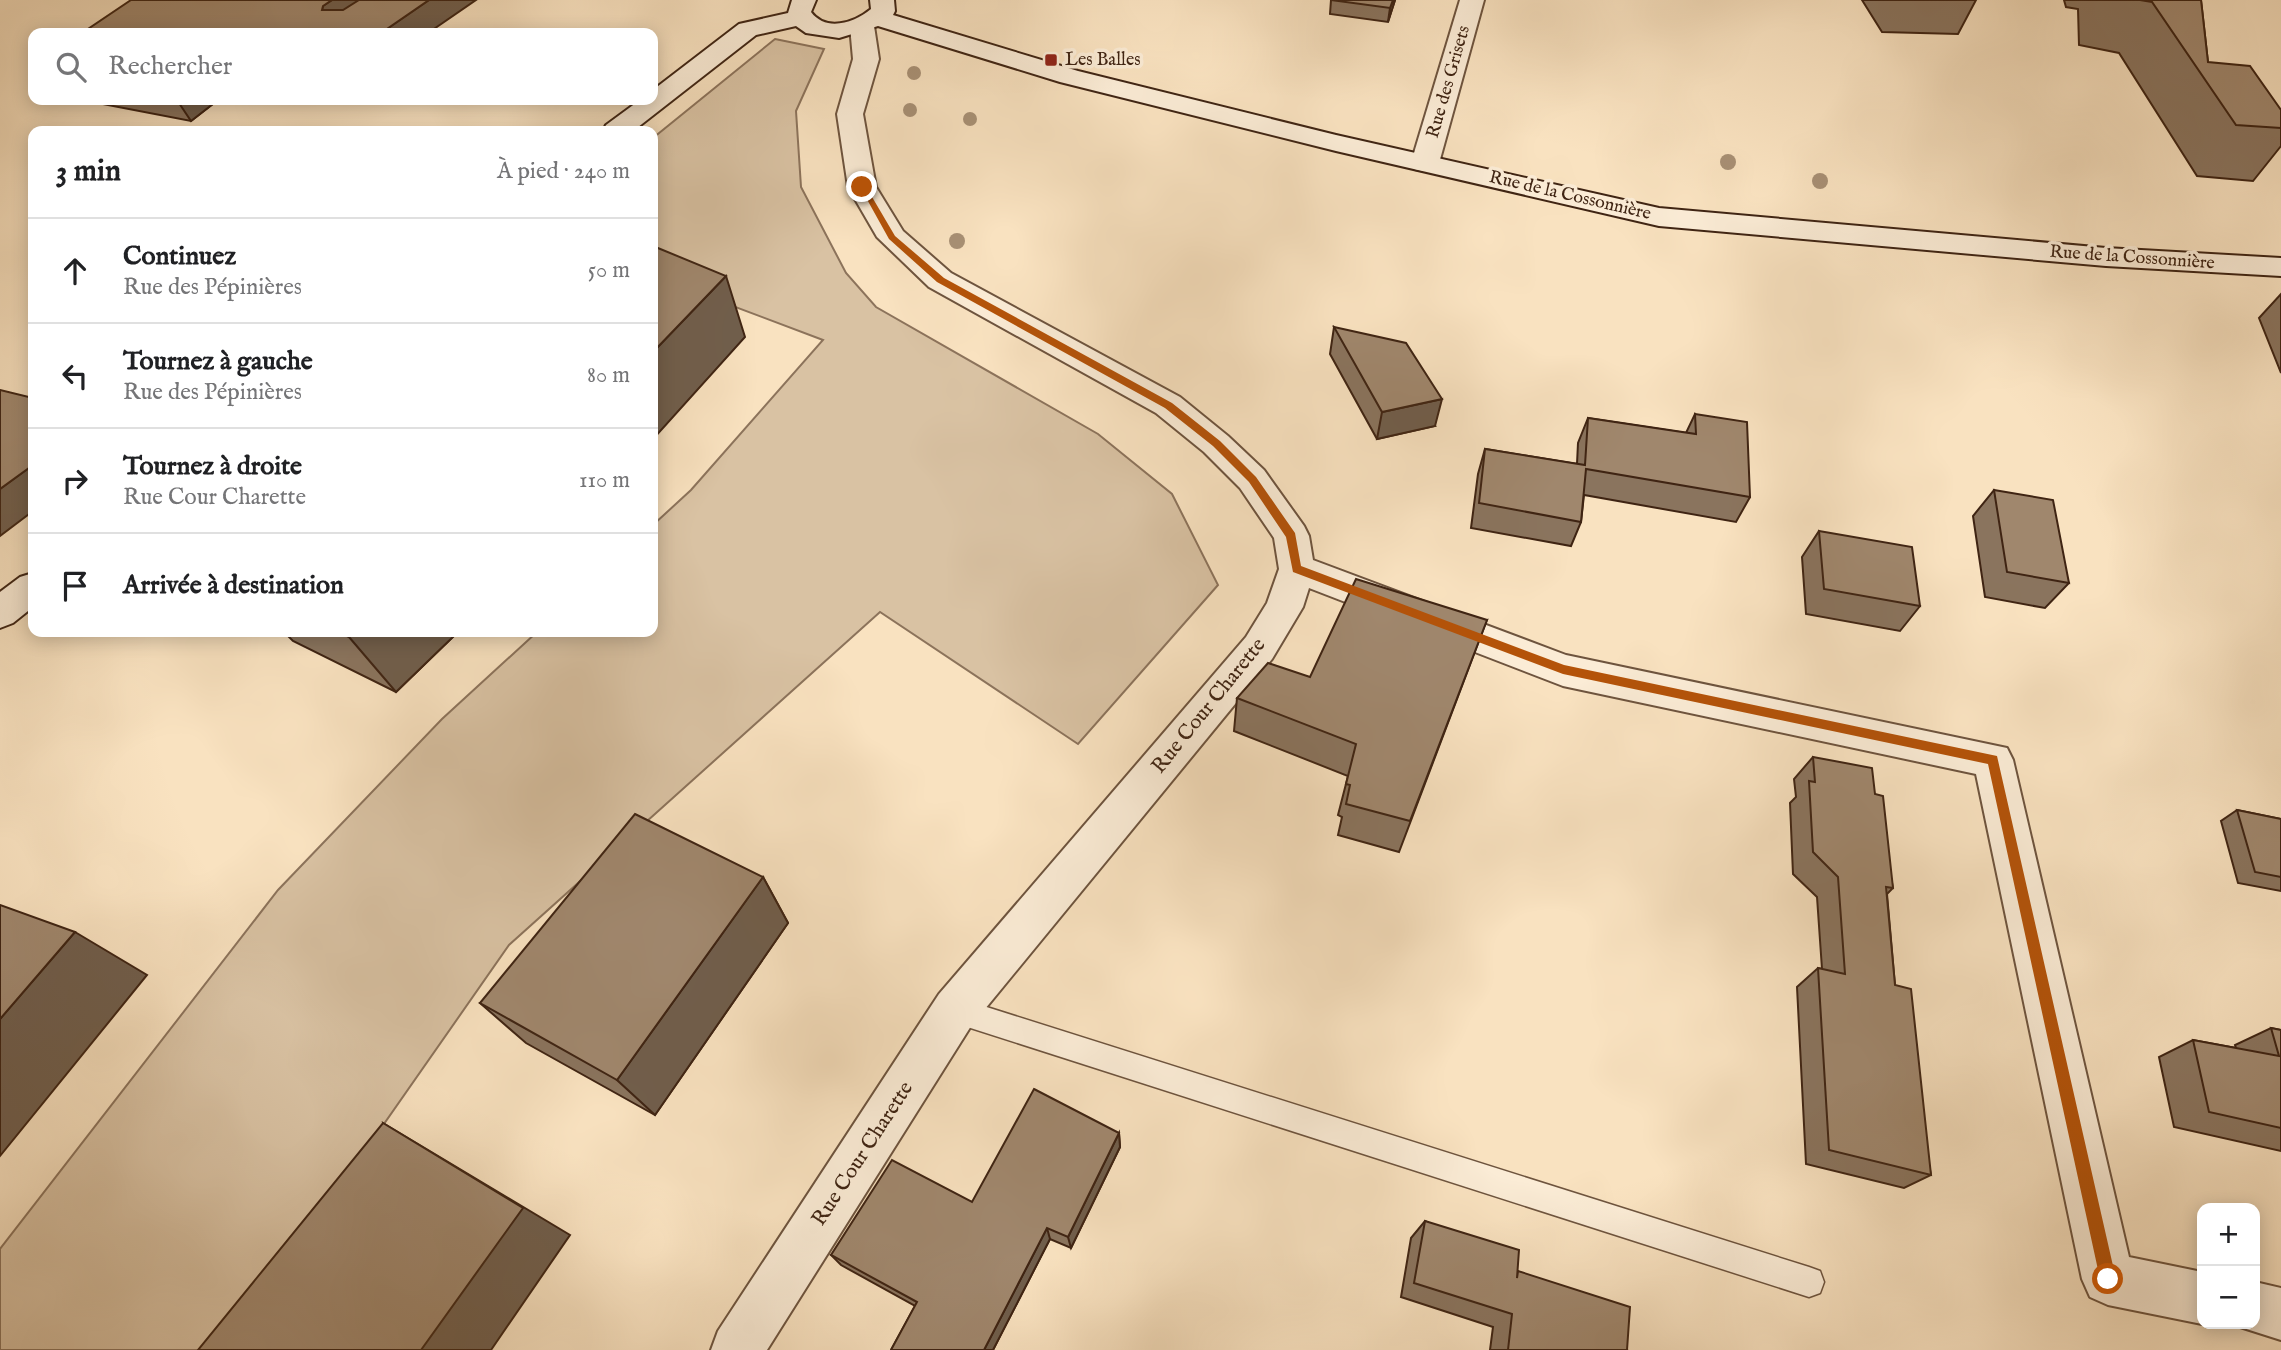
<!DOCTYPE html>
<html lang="fr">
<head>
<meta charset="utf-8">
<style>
  body { margin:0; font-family:"IM FELL English",serif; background:#f6f6f6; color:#202124 }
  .controls { position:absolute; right:21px; bottom:21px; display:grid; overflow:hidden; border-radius:14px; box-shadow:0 4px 18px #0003 }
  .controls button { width:63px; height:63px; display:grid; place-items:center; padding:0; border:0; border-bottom:2px solid #e0e0e0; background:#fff; color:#202124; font:35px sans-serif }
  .stop { position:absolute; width:21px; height:21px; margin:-16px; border:5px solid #b45309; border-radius:50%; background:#fff }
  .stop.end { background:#b45309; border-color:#fff; box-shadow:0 2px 7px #0008 }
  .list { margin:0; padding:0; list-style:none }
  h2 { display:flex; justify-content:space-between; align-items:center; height:91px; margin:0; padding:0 28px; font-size:30px }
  h2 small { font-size:23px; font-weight:400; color:#757577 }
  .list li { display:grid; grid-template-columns:46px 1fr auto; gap:21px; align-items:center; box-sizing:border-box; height:105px; padding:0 28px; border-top:2px solid #e0e0e0 }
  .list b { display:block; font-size:26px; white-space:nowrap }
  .list p { margin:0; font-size:23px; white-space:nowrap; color:#757577 }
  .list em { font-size:23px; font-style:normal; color:#757577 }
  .icon { flex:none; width:38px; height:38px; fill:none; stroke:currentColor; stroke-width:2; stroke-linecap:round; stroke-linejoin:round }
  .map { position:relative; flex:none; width:2281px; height:1350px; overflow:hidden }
  .search { position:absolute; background:#fff; box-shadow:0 4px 18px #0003; left:28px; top:28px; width:630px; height:77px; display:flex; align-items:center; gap:18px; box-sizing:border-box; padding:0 24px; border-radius:14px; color:#757577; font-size:26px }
  .panel { position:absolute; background:#fff; box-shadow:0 4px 18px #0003; left:28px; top:126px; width:630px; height:511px; border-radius:14px }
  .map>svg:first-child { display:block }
  .green { fill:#d9c2a3; stroke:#8c735b; stroke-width:2 }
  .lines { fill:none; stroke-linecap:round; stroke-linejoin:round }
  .lane-casing { stroke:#6e543e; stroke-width:3 }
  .street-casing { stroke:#6e543e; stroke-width:4 }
  .secondary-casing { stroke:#3f2413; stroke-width:4 }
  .lane { fill:#fbecd6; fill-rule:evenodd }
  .street { fill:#fbecd6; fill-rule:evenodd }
  .secondary { fill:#fbecd6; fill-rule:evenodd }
  .tree { fill:#a89075 }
  .wall { fill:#8a745e; stroke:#3f2413; stroke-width:2 }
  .shaded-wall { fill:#705e4c; stroke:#3f2413; stroke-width:2 }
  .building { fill:#a0876d; stroke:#3f2413; stroke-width:2 }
  .route { fill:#b45309 }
  .poi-dot { fill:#8f2418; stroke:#fbecd6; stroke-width:2.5 }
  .labels { text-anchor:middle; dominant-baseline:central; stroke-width:7; stroke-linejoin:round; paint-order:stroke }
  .far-poi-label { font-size:18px; fill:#3f2413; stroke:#fbecd6; text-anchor:start }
  .far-street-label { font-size:18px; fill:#3f2413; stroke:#fbecd6 }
  .street-label { font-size:21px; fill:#3f2413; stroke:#fbecd6 }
</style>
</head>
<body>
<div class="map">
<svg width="2281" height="1350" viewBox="0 0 2281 1350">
  <rect width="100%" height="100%" fill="#f9e2c0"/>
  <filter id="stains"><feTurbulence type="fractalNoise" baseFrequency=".00286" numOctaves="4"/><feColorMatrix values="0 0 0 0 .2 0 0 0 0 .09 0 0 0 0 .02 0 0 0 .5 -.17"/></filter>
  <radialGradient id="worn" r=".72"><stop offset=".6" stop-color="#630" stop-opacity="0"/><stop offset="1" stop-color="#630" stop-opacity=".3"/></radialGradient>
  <polygon class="green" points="775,39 824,49 796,111 801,187 846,273 876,307 1098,434 1172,494 1218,585 1078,744 880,612 509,945 226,1350 0,1350 0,1249 278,890 442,719 537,632 653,632 653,525 691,490 823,340 653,276 653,138"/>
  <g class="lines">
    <defs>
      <polygon id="lane" points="955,997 1809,1267 1820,1271 1824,1282 1820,1293 1809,1297 955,1023 945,1019 942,1010 945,1001"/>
      <g id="street">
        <polygon points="1460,0 1484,0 1439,163 1435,169 1425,171 1415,169 1411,163"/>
        <polygon points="862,19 871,21 874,26 879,59 863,114 876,187 903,231 951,273 1180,397 1228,436 1264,470 1304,526 1309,536 1313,560 1566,655 2007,748 2013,760 2129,1257 2202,1272 2202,1324 2108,1305 2090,1297 2082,1279 1976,774 1563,686 1309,588 1303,607 1272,659 971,1026 767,1350 711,1350 718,1331 939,994 1246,637 1267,603 1279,569 1274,538 1240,488 1204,452 1156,413 929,287 877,237 848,187 837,114 853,59 850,26 853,21"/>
        <polygon points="2255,1282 2281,1288 2281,1340 2237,1326 2236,1324 2255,1324"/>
      </g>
      <g id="secondary">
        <path d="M792,0h24l-5,12c15,20 43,11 60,-3l-1,-9h24l1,11 -2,4 185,56 258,64 323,73 447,40 175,10v18l-175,-10 -447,-40 -323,-75 -276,-69 -182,-56 -39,12 -33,-5 -10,-7 -40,9 -123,96h-30l3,-6 34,-25h13v-10l86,-66 49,-11z"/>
        <polygon points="33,573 33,607 13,623 0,628 0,592 20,577"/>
      </g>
    </defs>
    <use href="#lane" class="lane-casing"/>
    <use href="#street" class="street-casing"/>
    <use href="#secondary" class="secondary-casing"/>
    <use href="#lane" class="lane"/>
    <use href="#street" class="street"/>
    <use href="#secondary" class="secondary"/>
  </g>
  <g class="tree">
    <circle cx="914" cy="73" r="7"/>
    <circle cx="910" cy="110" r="7"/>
    <circle cx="970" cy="119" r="7"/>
    <circle cx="1728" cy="162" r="8"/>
    <circle cx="1820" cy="181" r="8"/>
    <circle cx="957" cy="241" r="8"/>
  </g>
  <g class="wall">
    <polygon points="1331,0 1395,0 1388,22 1330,14"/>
    <polygon points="1862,0 1976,0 1958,34 1882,32"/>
    <polygon points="2064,0 2201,0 2208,62 2281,110 2281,146 2253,181 2197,176 2119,53 2079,45 2078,9 2066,7"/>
    <polygon points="82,100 218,100 191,121"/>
    <polygon points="2281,294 2281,373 2259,318"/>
    <polygon points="1334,327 1435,426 1377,439 1330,354"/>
    <polygon points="1695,414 1750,497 1736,522 1584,495 1581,522 1571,546 1471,528 1478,474 1485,449 1577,464 1578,443 1588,418 1686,433"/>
    <polygon points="1994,490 2069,583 2045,608 1985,597 1973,516"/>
    <polygon points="1819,531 1920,606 1900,631 1806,614 1802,557"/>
    <polygon points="1487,620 1399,852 1338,835 1342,817 1338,815 1348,776 1234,731 1237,698 1310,677"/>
    <polygon points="284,632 458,632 396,692 293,641"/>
    <polygon points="1813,757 1875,794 1893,888 1887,894 1895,985 1931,1175 1904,1188 1806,1164 1797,987 1818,968 1822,969 1817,897 1793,874 1790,803 1796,797 1794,779"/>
    <polygon points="2237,810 2281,819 2281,891 2238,883 2221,821"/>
    <polygon points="763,877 788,923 655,1115 526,1043 480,1003"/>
    <polygon points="2271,1028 2281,1030 2281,1151 2174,1127 2159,1057 2193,1040 2236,1048 2235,1045"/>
    <polygon points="1119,1133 1120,1147 1071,1248 1050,1239 993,1350 891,1350 915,1306 841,1265 831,1255 972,1202"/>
    <polygon points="1425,1221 1518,1271 1627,1350 1490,1350 1493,1327 1401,1297 1411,1238"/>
  </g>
  <g class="shaded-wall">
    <polygon points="332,0 381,0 336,31 322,10 323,6"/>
    <polygon points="429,0 476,0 428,33 381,33"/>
    <polygon points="1393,0 1395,0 1388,22 1390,8"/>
    <polygon points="177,100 218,100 191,121"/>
    <polygon points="726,276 745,337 654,438 653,352"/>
    <polygon points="1442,399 1435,426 1377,439 1382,412"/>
    <polygon points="33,465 33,511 0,536 0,489"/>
    <polygon points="355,632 458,632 396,692 349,637"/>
    <polygon points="763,877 788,923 655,1115 617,1080"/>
    <polygon points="75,932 147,975 0,1156 0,1019"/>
    <polygon points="383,1123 570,1235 491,1350 421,1350"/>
    <polygon points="1119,1133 1120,1147 1071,1248 1068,1237"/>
    <polygon points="1047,1228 1050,1239 993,1350 984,1350"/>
  </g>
  <g class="building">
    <polygon points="131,0 332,0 323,6 322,10 343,10 359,0 429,0 381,33 82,33"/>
    <polygon points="1331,0 1393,0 1390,8"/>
    <polygon points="2140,0 2201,0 2208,62 2250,66 2281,110 2281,128 2236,125 2152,2"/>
    <polygon points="653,246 726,276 653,352"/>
    <polygon points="1334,327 1406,343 1442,399 1382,412"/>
    <polygon points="0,390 33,398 33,465 0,489"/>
    <polygon points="1695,414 1747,422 1750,497 1586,469 1581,522 1479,503 1485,449 1585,465 1588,418 1696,434"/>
    <polygon points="1994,490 2053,500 2069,583 2007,572"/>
    <polygon points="1819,531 1912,547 1920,606 1824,589"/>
    <polygon points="1356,579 1487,620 1410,821 1346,804 1350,785 1346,784 1356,744 1237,698 1268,663 1310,677"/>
    <polygon points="338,632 355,632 349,637"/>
    <polygon points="1813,757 1872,768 1875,794 1883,796 1893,888 1886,887 1895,985 1911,989 1931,1175 1829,1150 1818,968 1845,974 1838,877 1813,852 1809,781 1815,782"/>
    <polygon points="2237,810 2281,819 2281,877 2255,872"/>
    <polygon points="635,814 763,877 617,1080 480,1003"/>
    <polygon points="0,905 75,932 0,1019"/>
    <polygon points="2271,1028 2281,1030 2281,1128 2209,1112 2193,1040 2279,1056"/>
    <polygon points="1034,1089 1119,1133 1068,1237 1047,1228 984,1350 891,1350 917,1302 831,1255 892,1160 972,1202"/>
    <polygon points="383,1123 523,1208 421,1350 198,1350"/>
    <polygon points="1425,1221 1519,1250 1517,1278 1518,1271 1630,1307 1627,1350 1508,1350 1512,1314 1414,1283"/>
  </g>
  <polygon class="route" points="859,185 865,185 895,236 944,278 1172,403 1220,441 1256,477 1295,533 1301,566 1564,665 1997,756 2116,1279 2113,1284 2108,1286 2103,1284 2100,1279 1988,764 1563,674 1293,572 1286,537 1249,482 1213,446 1165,408 937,282 889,239"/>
  <rect class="poi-dot" x="1044" y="53" width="14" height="14" rx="3.5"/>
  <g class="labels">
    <g class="far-poi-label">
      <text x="1065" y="60">Les Balles</text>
    </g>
    <g class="far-street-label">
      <text transform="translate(1449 82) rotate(-74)">Rue des Grisets</text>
      <text transform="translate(1570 196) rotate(13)">Rue de la Cossonnière</text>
      <text transform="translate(2132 258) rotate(4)">Rue de la Cossonnière</text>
    </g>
    <g class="street-label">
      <text transform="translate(1209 706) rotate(-51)">Rue Cour Charette</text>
      <text transform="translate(863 1154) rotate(-57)">Rue Cour Charette</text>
    </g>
  </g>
  <rect width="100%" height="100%" filter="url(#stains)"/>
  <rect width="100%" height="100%" fill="url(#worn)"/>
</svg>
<div class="controls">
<button>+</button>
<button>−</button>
</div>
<div class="stop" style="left:2108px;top:1279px"></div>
<div class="stop end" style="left:862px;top:187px"></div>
<div class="search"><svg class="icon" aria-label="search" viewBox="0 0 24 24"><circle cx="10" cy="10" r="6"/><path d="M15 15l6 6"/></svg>Rechercher</div>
<section class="panel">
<h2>3 min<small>À pied · 240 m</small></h2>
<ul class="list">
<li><svg class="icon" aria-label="ahead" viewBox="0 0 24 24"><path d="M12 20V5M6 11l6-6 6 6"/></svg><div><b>Continuez</b><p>Rue des Pépinières</p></div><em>50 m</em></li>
<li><svg class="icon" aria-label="left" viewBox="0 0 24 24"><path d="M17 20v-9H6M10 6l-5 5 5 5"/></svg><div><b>Tournez à gauche</b><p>Rue des Pépinières</p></div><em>80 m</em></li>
<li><svg class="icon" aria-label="right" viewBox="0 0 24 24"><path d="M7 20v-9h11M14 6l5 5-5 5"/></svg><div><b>Tournez à droite</b><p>Rue Cour Charette</p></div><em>110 m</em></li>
<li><svg class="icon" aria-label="arrive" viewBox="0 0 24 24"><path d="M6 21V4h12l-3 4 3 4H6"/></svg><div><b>Arrivée à destination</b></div></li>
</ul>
</section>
</div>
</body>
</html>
